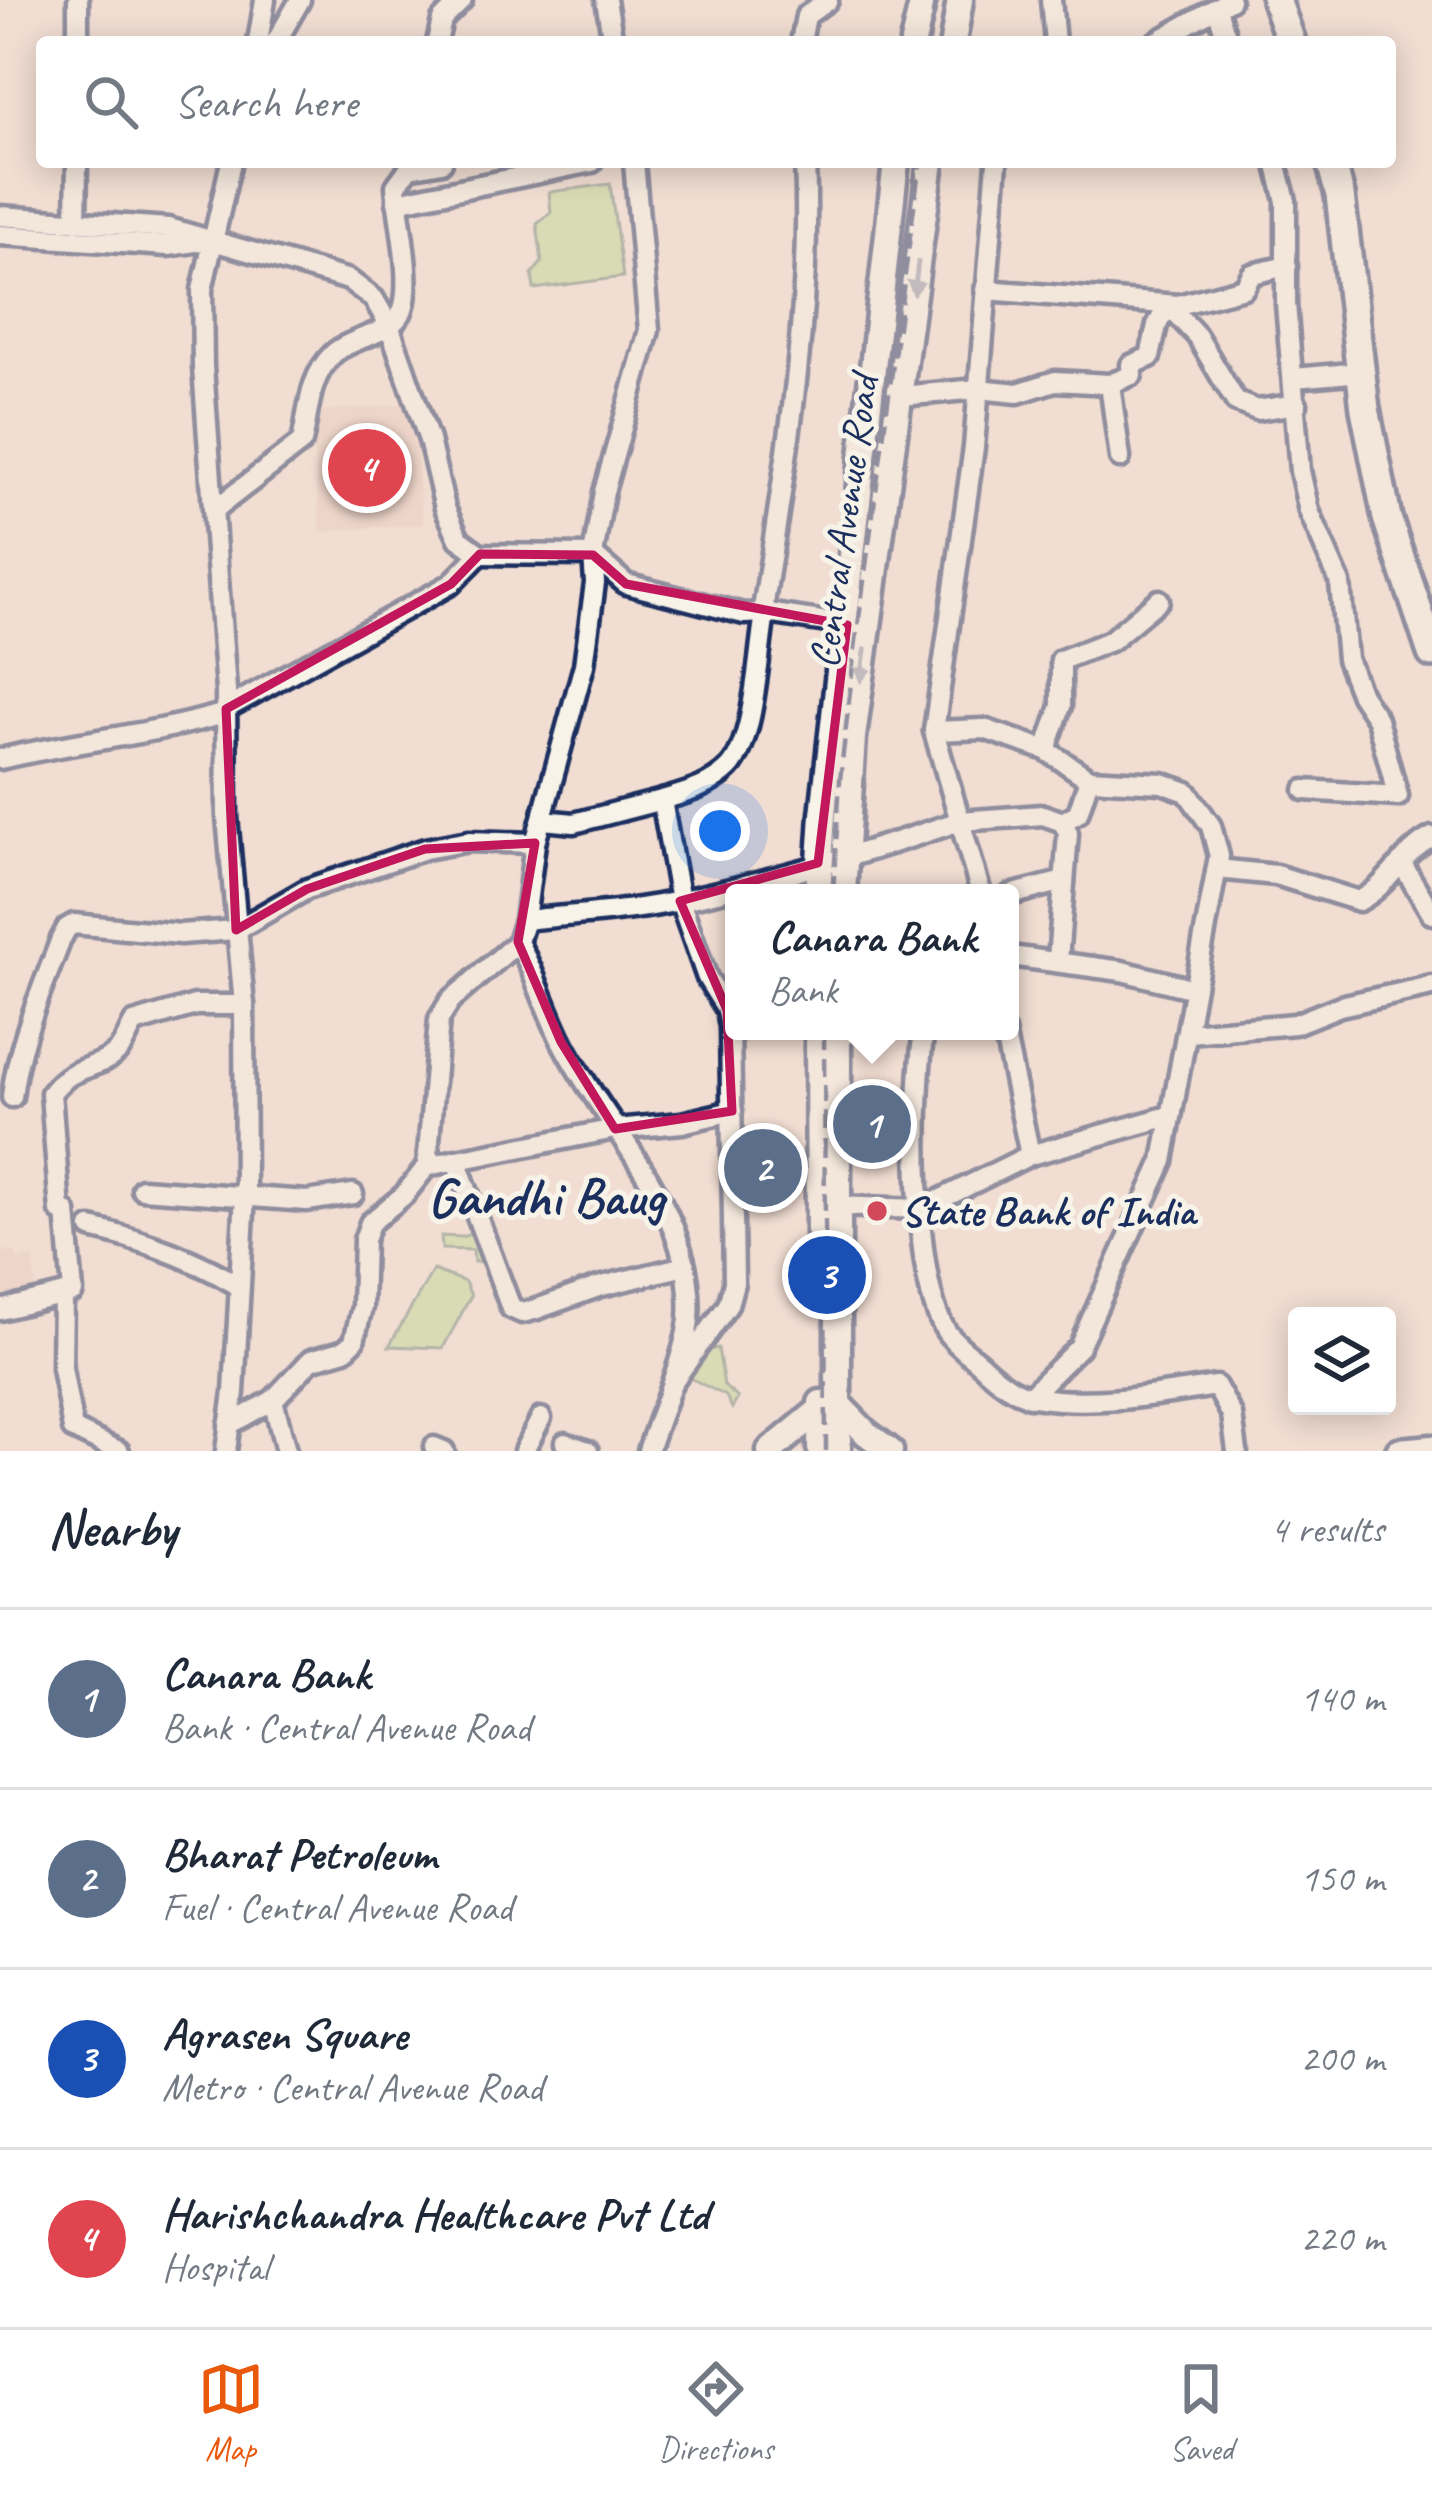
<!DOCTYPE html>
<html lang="en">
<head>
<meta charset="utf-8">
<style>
  body { margin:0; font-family:Caveat,sans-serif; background:#f6f6f7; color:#1f2937 }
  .controls { position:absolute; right:36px; bottom:36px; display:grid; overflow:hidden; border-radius:12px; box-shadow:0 6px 30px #0003 }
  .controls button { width:108px; height:108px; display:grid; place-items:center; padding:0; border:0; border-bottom:3px solid #e0e1e3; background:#fff; color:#1f2937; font:60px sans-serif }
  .you { position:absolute; left:720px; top:831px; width:42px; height:42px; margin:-30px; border:9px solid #fff; border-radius:50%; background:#1a73e8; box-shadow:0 0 0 18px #1a73e833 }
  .badge { display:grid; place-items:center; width:78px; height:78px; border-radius:50%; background:#ea580c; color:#fff; font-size:39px; font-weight:700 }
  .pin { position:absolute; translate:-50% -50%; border:6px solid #fff; box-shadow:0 3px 12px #0006 }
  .popup { position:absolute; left:725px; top:884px; width:294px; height:156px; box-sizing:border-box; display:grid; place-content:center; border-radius:12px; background:#fff; filter:drop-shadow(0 3px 9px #0005); font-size:39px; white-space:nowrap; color:#747a83 }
  .popup b { font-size:45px; color:#1f2937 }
  .popup::after { content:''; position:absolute; left:50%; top:100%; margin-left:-24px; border:24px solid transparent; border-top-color:#fff }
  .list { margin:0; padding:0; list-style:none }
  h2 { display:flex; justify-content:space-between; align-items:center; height:156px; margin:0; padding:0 48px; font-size:51px }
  h2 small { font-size:39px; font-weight:400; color:#747a83 }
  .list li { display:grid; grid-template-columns:78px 1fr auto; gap:36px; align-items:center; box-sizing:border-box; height:180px; padding:0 48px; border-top:3px solid #e0e1e3 }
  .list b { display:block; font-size:45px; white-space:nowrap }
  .list p { margin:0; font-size:39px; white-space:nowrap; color:#747a83 }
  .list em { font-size:39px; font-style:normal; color:#747a83 }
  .icon { flex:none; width:66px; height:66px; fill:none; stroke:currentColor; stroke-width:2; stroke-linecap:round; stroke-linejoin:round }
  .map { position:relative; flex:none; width:1432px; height:1451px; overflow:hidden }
  .search { position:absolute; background:#fff; box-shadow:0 6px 30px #0003; left:36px; right:36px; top:36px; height:132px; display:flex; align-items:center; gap:30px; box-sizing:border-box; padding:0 42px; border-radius:12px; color:#747a83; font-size:45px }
  .sheet { height:876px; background:#fff }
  nav { display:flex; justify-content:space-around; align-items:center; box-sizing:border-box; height:168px; border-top:3px solid #e0e1e3; background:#fff; font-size:33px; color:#747a83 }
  nav a { display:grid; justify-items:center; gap:6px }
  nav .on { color:#ea580c }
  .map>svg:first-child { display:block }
  .built { fill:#eccdc2 }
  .green { fill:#bcd991; stroke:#6c8478; stroke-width:3 }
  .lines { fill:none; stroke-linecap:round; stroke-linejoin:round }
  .minor-casing { stroke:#1b2f5e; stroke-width:27 }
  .major-casing { stroke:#1b2f5e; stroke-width:33 }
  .highway-casing { stroke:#1b2f5e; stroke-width:36 }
  .minor { stroke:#f7f3e8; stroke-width:18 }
  .major { stroke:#f7f3e8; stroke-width:24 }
  .highway { stroke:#f7f3e8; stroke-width:27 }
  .rail { stroke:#1b2f5e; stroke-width:4.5; stroke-dasharray:18 9; stroke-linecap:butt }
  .oneway { fill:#8991a3 }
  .marked { fill:none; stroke:#c2185b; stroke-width:9; stroke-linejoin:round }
  .poi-dot { fill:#d1495b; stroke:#f7f3e8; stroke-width:4.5 }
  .labels { text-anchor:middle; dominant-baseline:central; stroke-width:10; stroke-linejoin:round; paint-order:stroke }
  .street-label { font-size:42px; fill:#1b2f5e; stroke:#f7f3e8 }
  .poi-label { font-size:42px; font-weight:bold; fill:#1b2f5e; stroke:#f7f3e8; text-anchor:start }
  .district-label { font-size:54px; font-weight:bold; fill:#1b2f5e; stroke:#f7f3e8 }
</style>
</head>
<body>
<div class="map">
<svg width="1432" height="1451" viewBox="0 0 1432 1451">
  <rect width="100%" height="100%" fill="#f1ddd2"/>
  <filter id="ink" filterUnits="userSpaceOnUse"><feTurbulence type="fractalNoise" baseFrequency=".00833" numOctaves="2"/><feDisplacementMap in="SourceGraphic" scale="24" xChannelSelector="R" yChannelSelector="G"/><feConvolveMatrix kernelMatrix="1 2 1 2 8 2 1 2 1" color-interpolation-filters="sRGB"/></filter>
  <g filter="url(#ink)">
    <g class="built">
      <polygon points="413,403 423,524 320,532 311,412"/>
      <polygon points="0,1243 5,1252 15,1252 17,1259 33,1257 36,1291 27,1298 2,1302"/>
    </g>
    <g class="green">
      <polygon points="610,184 623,277 534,289 532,274 542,262 537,224 551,213 549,192"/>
      <polygon points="475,1232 485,1262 474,1262 473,1250 442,1249 441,1236 462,1237"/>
      <polygon points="433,1270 465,1282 471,1296 443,1348 389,1346"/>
      <polygon points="718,1348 724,1386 738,1398 732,1408 726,1396 690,1378 707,1350"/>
    </g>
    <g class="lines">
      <defs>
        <g id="minor">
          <polyline points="606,0 613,42"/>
          <polyline points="1051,0 1055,42"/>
          <polyline points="1217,9 1228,42"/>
          <polyline points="78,42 78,0"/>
          <polyline points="258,42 265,0"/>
          <polyline points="276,42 300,0"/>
          <polyline points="437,42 442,20 462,0"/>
          <polyline points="801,42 806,16 828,0"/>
          <polyline points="1156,42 1230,0"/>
          <path d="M634,162l15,168 -45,162 -11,63 2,28 -11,82 -49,178 -10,77 -7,22c18,33 28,69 45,102 44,85 134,170 126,274 -2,32 -30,98 -41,133"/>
          <path d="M805,162c7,148 -18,295 -41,441l3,10 80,12"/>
          <polyline points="1276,162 1286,201 1286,304 1300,471 1309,511 1340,583 1347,659 1361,695 1377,719 1398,796 1305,790"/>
          <polyline points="397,202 592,162"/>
          <polyline points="0,216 168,228 349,280 374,299 389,325 429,440 445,508 459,539 480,554 593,555 626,584 744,614 767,613"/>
          <polyline points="76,222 77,162"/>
          <polyline points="0,235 168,246 202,241"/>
          <polyline points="985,290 1178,305 1244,288 1252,274 1287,266"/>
          <polyline points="1294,378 1362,372"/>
          <polyline points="1110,384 1132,375 1131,365 1150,357 1157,325 1168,305 1197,336 1236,402 1257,410 1297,404"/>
          <polyline points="901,396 978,389 1018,393 1055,381 1110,384 1120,458"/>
          <path d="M214,510l88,-68c7,-30 6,-64 31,-88 18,-17 62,-20 70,-45 10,-31 -5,-90 -7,-123l13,-18 33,-6"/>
          <polyline points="226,709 451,584 480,554"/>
          <polyline points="934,731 984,729 1046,750 1089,779 1162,783 1187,792 1211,826 1219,856 1163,1161 1079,1347 1029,1397"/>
          <polyline points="1046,750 1061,706 1061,660 1110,641 1159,600"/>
          <path d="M0,759c75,-18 152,-24 226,-46"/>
          <polyline points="543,820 574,823 662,800"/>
          <polyline points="1401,862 1432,914"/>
          <path d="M1217,869l59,6 83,26c31,-16 42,-48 73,-64"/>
          <polyline points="981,893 960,821 1043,815 1063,822"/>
          <polyline points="1010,895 1064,881"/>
          <path d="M525,920c52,-6 107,-8 158,-20 94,-21 186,-48 277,-79l-26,-90 40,-284 23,-285"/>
          <polyline points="518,942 450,1001 439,1019 427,1166 615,1129 682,1123 732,1111"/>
          <polyline points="1010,956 1122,971 1194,989"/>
          <polyline points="1058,960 1068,833 1063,822 1078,813 1089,779"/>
          <path d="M924,1031c-10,65 -13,246 22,300 9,14 28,26 40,38 12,11 30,25 47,28 60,10 124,-2 183,-11l16,29 5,36"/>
          <polyline points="1004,1031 1030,1155"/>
          <polyline points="1188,1033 1295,1024 1340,1006 1432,986"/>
          <path d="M12,1097c6,-55 30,-107 49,-158l6,-11 7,-4 106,10 56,-4 71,-41 118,-40 44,-8 66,2"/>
          <polyline points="456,1160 511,1308 522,1313 534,1310 598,1287 685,1266"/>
          <polyline points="142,1189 307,1201 353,1194"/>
          <polyline points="835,1206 921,1209 1030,1155 1169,1116"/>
          <path d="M91,1228c51,12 104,31 148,58"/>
          <polyline points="63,1295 62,1368 73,1429 119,1451"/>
          <path d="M0,1310l73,-18 -7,-80 -6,-1 -9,-118c25,-32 47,-21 68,-43 6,-7 10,-19 15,-27l61,-18h49"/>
          <path d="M674,1380l54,-75 6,-22 -4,-256 -3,-17 -20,-32 -27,-77 -18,-101c24,-7 48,-13 67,-32 26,-27 29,-116 36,-154"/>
          <polyline points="273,1400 286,1451"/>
          <polyline points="229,1425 273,1400 311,1360 345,1350 354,1341 362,1307 364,1240 370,1223 404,1195 427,1166"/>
          <polyline points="565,1443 588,1451"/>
          <polyline points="434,1447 444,1451"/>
          <polyline points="226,1451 234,1392 245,1194 244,1005 227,817 226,691 203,367 202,290 231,162"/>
          <polyline points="524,1451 541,1418"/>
        </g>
        <g id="major">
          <polyline points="913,42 923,0"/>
          <polyline points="953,42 960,0"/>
          <polyline points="818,893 823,814 896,162"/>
          <polyline points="843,893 853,737 931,162"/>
          <polyline points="818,1031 819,1236"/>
          <polyline points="838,1031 838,1451"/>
          <polyline points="835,1401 866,1433 890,1451"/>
          <polyline points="820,1448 821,1403"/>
          <polyline points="770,1451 821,1409"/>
          <polyline points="1399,1451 1432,1448"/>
        </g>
        <g id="highway">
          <polyline points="1276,0 1291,42"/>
          <polyline points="1331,162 1340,195 1365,409 1387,518 1432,653"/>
        </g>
      </defs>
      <use href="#minor" class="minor-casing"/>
      <use href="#major" class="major-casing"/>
      <use href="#highway" class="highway-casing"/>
      <use href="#minor" class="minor"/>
      <use href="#major" class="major"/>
      <use href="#highway" class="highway"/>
      <g class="rail">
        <polyline points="929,42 935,0"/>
        <polyline points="833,893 840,780 854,656 920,162"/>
        <polyline points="824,1031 826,1451"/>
      </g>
    </g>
    <defs><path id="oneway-solid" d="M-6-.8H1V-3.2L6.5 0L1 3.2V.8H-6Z" transform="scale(3)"/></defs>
    <g class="oneway">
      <use href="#oneway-solid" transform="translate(916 278) rotate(97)"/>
      <use href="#oneway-solid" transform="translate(863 665) rotate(98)"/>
    </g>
  </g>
  <path d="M0 0H1432V1451H0ZM480,554l113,1 33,29 221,41 -29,238 -138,38 47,109 5,101 -117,18 -54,-87 -43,-100 17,-99 -110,6 -118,40 -71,41 -10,-221 225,-125z" fill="#f1ddd2" fill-opacity=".55" fill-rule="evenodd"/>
  <path class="marked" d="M480,554l113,1 33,29 221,41 -29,238 -138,38 47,109 5,101 -117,18 -54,-87 -43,-100 17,-99 -110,6 -118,40 -71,41 -10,-221 225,-125z"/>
  <circle class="poi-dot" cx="877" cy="1211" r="12"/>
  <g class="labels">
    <g class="street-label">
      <text transform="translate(844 522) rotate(-82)">Central Avenue Road</text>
    </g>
    <g class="poi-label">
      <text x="901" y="1211">State Bank of India</text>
    </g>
    <g class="district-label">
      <text x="546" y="1197">Gandhi Baug</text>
    </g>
  </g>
</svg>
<div class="controls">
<button><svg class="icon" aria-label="layers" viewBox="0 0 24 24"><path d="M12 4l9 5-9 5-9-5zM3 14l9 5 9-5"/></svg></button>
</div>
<div class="you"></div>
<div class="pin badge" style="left:872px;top:1124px;background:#5c6f8a">1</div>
<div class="popup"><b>Canara Bank</b>Bank</div>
<div class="pin badge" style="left:763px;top:1168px;background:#5c6f8a">2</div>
<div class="pin badge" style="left:827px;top:1275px;background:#1a4fb4">3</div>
<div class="pin badge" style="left:367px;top:468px;background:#e0444e">4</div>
<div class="search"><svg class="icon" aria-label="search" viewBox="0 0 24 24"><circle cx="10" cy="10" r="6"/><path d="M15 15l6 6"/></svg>Search here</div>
</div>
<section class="sheet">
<h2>Nearby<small>4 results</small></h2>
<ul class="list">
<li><span class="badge" style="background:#5c6f8a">1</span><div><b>Canara Bank</b><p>Bank · Central Avenue Road</p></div><em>140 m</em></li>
<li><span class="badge" style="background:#5c6f8a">2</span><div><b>Bharat Petroleum</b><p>Fuel · Central Avenue Road</p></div><em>150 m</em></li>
<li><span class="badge" style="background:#1a4fb4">3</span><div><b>Agrasen Square</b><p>Metro · Central Avenue Road</p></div><em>200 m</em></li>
<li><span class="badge" style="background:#e0444e">4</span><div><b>Harishchandra Healthcare Pvt Ltd</b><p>Hospital</p></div><em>220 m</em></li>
</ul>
</section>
<nav>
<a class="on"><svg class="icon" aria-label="map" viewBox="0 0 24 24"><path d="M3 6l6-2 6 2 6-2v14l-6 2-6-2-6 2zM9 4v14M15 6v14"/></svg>Map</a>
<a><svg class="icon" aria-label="directions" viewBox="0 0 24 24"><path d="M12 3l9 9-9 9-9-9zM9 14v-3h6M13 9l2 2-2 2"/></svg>Directions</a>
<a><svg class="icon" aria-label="saved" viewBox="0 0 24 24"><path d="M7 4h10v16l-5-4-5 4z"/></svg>Saved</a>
</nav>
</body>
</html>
